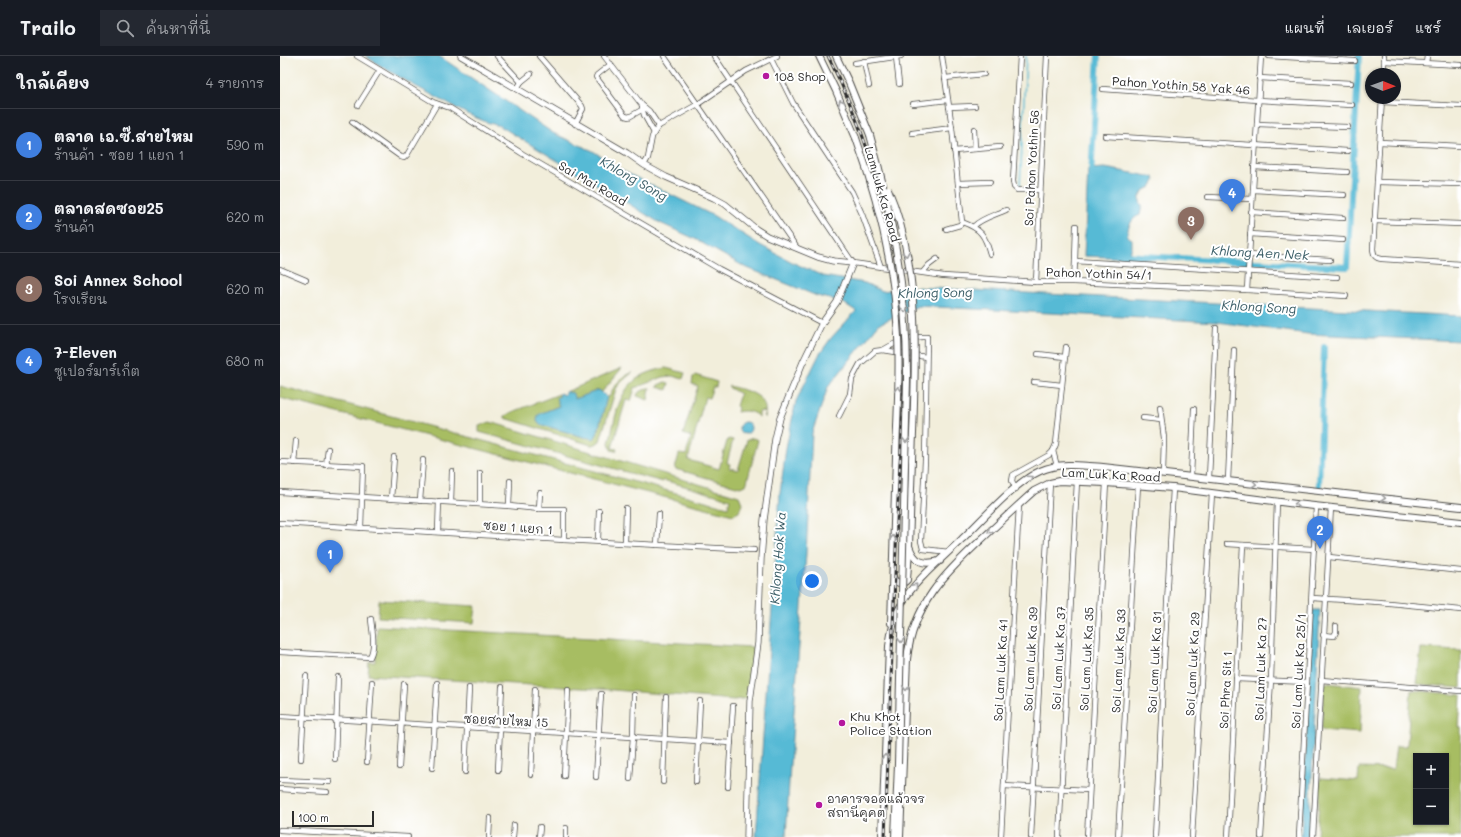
<!DOCTYPE html>
<html lang="th">
<head>
<meta charset="utf-8">
<style>
  body { margin:0; font-family:Mali,"Playpen Sans Thai",sans-serif; background:#242831; color:#f1f3f6 }
  .controls { position:absolute; right:12px; bottom:12px; display:grid; overflow:hidden; border-radius:0px; box-shadow:0 1px 3px #0004 }
  .controls button { width:36px; height:36px; display:grid; place-items:center; padding:0; border:0; border-bottom:1px solid #363941; background:#171b24; color:#f1f3f6; font:20px sans-serif }
  .compass { position:absolute; left:1085px; top:12px; width:36px; height:36px; border-radius:50%; background:#171b24; box-shadow:0 1px 3px #0004; rotate:91deg }
  .scale { position:absolute; left:12px; bottom:10px; width:82px; box-sizing:border-box; padding-left:4px; border:2px solid #2b2b2b; border-top:0; font-size:11px; line-height:14px; white-space:nowrap; color:#2b2b2b; -webkit-text-stroke:3px #fff; paint-order:stroke }
  .you { position:absolute; left:532px; top:525px; width:14px; height:14px; margin:-10px; border:3px solid #fff; border-radius:50%; background:#1a73e8; box-shadow:0 0 0 6px #1a73e833 }
  .badge { display:grid; place-items:center; width:26px; height:26px; border-radius:50%; background:#d690ce; color:#fff; font-size:13px; font-weight:700 }
  .pin { position:absolute; translate:-50% -33px; filter:drop-shadow(0 1px 2px #0008) }
  .pin::after { content:''; position:absolute; top:21px; width:14px; height:12px; background:inherit; clip-path:polygon(0 0,100% 0,50% 100%) }
  .list { margin:0; padding:0; list-style:none }
  h2 { display:flex; justify-content:space-between; align-items:center; height:52px; margin:0; padding:0 16px; font-size:17px }
  h2 small { font-size:13px; font-weight:400; color:#9ea1a6 }
  .list li { display:grid; grid-template-columns:26px 1fr auto; gap:12px; align-items:center; box-sizing:border-box; height:72px; padding:0 16px; border-top:1px solid #363941 }
  .list b { display:block; font-size:15px; white-space:nowrap }
  .list p { margin:0; font-size:13px; white-space:nowrap; color:#9ea1a6 }
  .list em { font-size:13px; font-style:normal; color:#9ea1a6 }
  .icon { flex:none; width:22px; height:22px; fill:none; stroke:currentColor; stroke-width:2; stroke-linecap:round; stroke-linejoin:round }
  .map { position:relative; flex:none; width:1181px; height:781px; overflow:hidden }
  header { display:flex; align-items:center; gap:24px; box-sizing:border-box; height:56px; padding:0 20px; background:#171b24; border-bottom:1px solid #363941 }
  header strong { font-size:19px }
  nav { display:flex; gap:22px; margin-inline-start:auto; font-size:14px }
  .search { width:280px; height:36px; background:#242831; display:flex; align-items:center; gap:10px; box-sizing:border-box; padding:0 14px; border-radius:0px; color:#9ea1a6; font-size:15px }
  main { display:flex }
  aside { flex:1; background:#171b24 }
  .map>svg:first-child { display:block }
  .green { fill:#a7bd62; stroke:#697446; fill-rule:evenodd }
  .water { fill:#57bad5; stroke:#417280 }
  .lines { fill:none; stroke-linecap:round; stroke-linejoin:round }
  .stream { stroke:#57bad5; stroke-width:1.5 }
  .canal { stroke:#57bad5; stroke-width:6 }
  .minor-casing { stroke:#494845; stroke-width:6 }
  .tertiary-casing { stroke:#494845; stroke-width:7 }
  .secondary-casing { stroke:#494845; stroke-width:8 }
  .minor { stroke:#fff; stroke-width:4.5 }
  .tertiary { stroke:#fff; stroke-width:5.5 }
  .secondary { stroke:#fff; stroke-width:6 }
  .rail-casing { stroke:#2b2b2b; stroke-width:3 }
  .rail { stroke:#fff; stroke-width:1.5; stroke-dasharray:4.5; stroke-linecap:butt }
  .secondary-bridge-casing { stroke:#494845; stroke-width:8; stroke-linecap:butt }
  .secondary-bridge { stroke:#fff; stroke-width:6 }
  .oneway { stroke:#a0a0a0 }
  .poi-dot { fill:#b5179e; stroke:#fff; stroke-width:1.5 }
  .labels { text-anchor:middle; dominant-baseline:central; stroke-width:4; stroke-linejoin:round; paint-order:stroke }
  .poi-label { font-size:12px; fill:#2b2b2b; stroke:#fff; text-anchor:start }
  .street-label { font-size:12px; fill:#2b2b2b; stroke:#fff }
  .water-label { font-size:13px; font-style:italic; fill:#3a5d66; stroke:#fff }
</style>
</head>
<body>
<header>
<strong>Trailo</strong>
<div class="search"><svg class="icon" aria-label="search" viewBox="0 0 24 24"><circle cx="10" cy="10" r="6"/><path d="M15 15l6 6"/></svg>ค้นหาที่นี่</div>
<nav><a>แผนที่</a><a>เลเยอร์</a><a>แชร์</a></nav>
</header>
<main>
<aside>
<h2>ใกล้เคียง<small>4 รายการ</small></h2>
<ul class="list">
<li><span class="badge" style="background:#3f7fe0">1</span><div><b>ตลาด เอ.ซ๊.สายไหม</b><p>ร้านค้า · ซอย 1 แยก 1</p></div><em>590 m</em></li>
<li><span class="badge" style="background:#3f7fe0">2</span><div><b>ตลาดสดซอย25</b><p>ร้านค้า</p></div><em>620 m</em></li>
<li><span class="badge" style="background:#8d6e63">3</span><div><b>Soi Annex School</b><p>โรงเรียน</p></div><em>620 m</em></li>
<li><span class="badge" style="background:#3f7fe0">4</span><div><b>7-Eleven</b><p>ซูเปอร์มาร์เก็ต</p></div><em>680 m</em></li>
</ul>
</aside>
<div class="map">
<svg width="1181" height="781" viewBox="0 0 1181 781">
  <rect width="100%" height="100%" fill="#fff"/>
  <filter id="ink" filterUnits="userSpaceOnUse"><feTurbulence type="fractalNoise" baseFrequency=".025" numOctaves="2"/><feDisplacementMap in="SourceGraphic" scale="8" xChannelSelector="R" yChannelSelector="G"/><feConvolveMatrix kernelMatrix="1 2 1 2 8 2 1 2 1" color-interpolation-filters="sRGB"/></filter>
  <filter id="wash" filterUnits="userSpaceOnUse"><feTurbulence type="fractalNoise" baseFrequency=".012" numOctaves="4" result="noise"/><feDisplacementMap in="SourceGraphic" scale="16" xChannelSelector="R" yChannelSelector="G"/><feGaussianBlur stdDeviation="0.9" result="paint"/><feColorMatrix in="noise" values="0 0 0 0 0 0 0 0 0 0 0 0 0 0 0 0 0 1.4 0 .05"/><feComposite in="paint" operator="in"/></filter>
  <g filter="url(#wash)">
    <rect width="100%" height="100%" fill="#f2eedb"/>
    <g class="green">
      <polygon points="342,312 322,336 319,334 295,343 288,337 288,335"/>
      <path d="M386,312l19,5 -2,6 -11,-3 -9,1 -28,11 -4,13 -5,-1 -14,48 5,1 -1,2 -5,-1 -2,-7c10,-39 10,-67 57,-75z"/>
      <path d="M353,316l-13,11 -4,6 -16,52 -4,3 -5,1 -86,-27v-2l5,-3 49,-19 2,2 -2,10 -17,7 -5,8 2,3 45,13 13,-3 10,-37 3,-1c3,-11 13,-20 23,-24z"/>
      <polygon points="415,319 437,326 436,331 433,331 429,342 425,341 408,404 439,413 447,385 449,383 453,384 447,407 450,408 449,412 458,414 467,384 473,382 478,384 467,426 466,429 460,431 395,413 399,398 406,399 411,381 403,378 418,330 412,328 413,321"/>
      <polygon points="385,326 389,327 387,334 377,331 378,329"/>
      <polygon points="0,330 448,451 450,443 383,424 383,426 199,376 199,370 210,366 459,440 462,447 459,456 453,459 0,342"/>
      <path d="M449,330c18,5 40,7 36,32l-1,-7 -5,1v5c-7,-6 -13,-7 -22,-5l1,-4 -2,-2 4,-12 -12,-7z"/>
      <polygon points="367,332 370,332 368,344 357,340 358,337"/>
      <polygon points="99,544 196,550 194,567 98,561"/>
      <polygon points="97,570 473,591 468,642 454,644 333,634 88,619 89,606 95,606"/>
      <polygon points="1141,592 1181,594 1181,632 1137,628"/>
      <polygon points="1047,627 1082,631 1080,677 1041,674 1044,628"/>
      <path d="M1131,634l50,5 -2,32 2,1v109h-144l3,-59 38,3 1,-13 34,1 3,-23h11zM1136,700h30v66h-30z"/>
    </g>
    <g class="water">
      <path d="M85,0h74l114,77 40,18 30,20 91,45 46,29 34,18 29,13 42,7 17,8 32,-4 547,29v25l-153,-7 -91,-12 -299,-16 -39,18 -51,63 -16,46 -6,121 -16,210 -4,73h-30l24,-344 6,-45 10,-47 23,-46 12,-17 25,-27 -14,-9 -25,-6 -72,-29 -52,-29 -33,-15 -160,-97c-25,-6 -46,-19 -68,-31 -23,-12 -45,-25 -67,-39z"/>
      <path d="M825,112l49,9 1,4 -4,6 -8,4 -3,6v5l2,3 -2,10c-9,3 -12,12 -13,21l5,3v8l-4,11 -44,-2 4,-87z"/>
      <polygon points="319,334 327,341 317,378 314,383 304,381 259,368 257,365 258,359 262,357 279,350 276,342 280,340 279,338 281,337 283,339 285,338 285,336 288,335 289,337 292,336 295,343"/>
      <circle cx="465" cy="372" r="6"/>
      <polygon points="1033,554 1040,554 1029,781 1021,781"/>
    </g>
    <g class="lines">
      <polyline class="stream" points="740,130 746,0"/>
      <g class="canal">
        <polyline points="811,120 818,0"/>
        <polyline points="841,199 1067,211 1079,0"/>
        <polyline points="1039,430 1044,291"/>
      </g>
    </g>
  </g>
  <g filter="url(#ink)">
    <g class="lines">
      <defs>
        <g id="minor">
          <polyline points="77,0 153,46 170,52 243,98 439,213 542,267"/>
          <polyline points="217,0 241,26"/>
          <polyline points="259,0 302,50 303,53 295,68"/>
          <polyline points="324,0 362,49 369,55 379,70"/>
          <polyline points="384,0 517,192"/>
          <polyline points="434,0 573,207 664,220 756,226 794,226 967,234 1066,240"/>
          <polyline points="662,0 672,72 682,166 680,169 666,173"/>
          <polyline points="740,0 733,125 734,131 737,134 760,134"/>
          <polyline points="989,0 1075,5"/>
          <polyline points="616,1 619,28"/>
          <polyline points="491,3 513,47 572,136 582,158 601,211"/>
          <polyline points="584,5 589,30"/>
          <polyline points="1104,5 1181,9"/>
          <polyline points="575,7 621,0"/>
          <polyline points="1146,7 1147,0"/>
          <polyline points="331,8 317,19 316,21 345,60 349,61 365,52"/>
          <polyline points="1104,18 1104,0"/>
          <polyline points="665,22 704,18"/>
          <polyline points="979,22 1071,27"/>
          <polyline points="237,33 241,26 251,18"/>
          <polyline points="823,33 978,44 1072,49"/>
          <path d="M1102,42l-9,151c1,7 2,9 9,10l79,5"/>
          <polyline points="1102,46 1181,50"/>
          <polyline points="633,48 668,44"/>
          <polyline points="78,49 100,14"/>
          <polyline points="362,51 364,59 374,77"/>
          <polyline points="669,51 695,50"/>
          <polyline points="72,66 121,101 124,102 127,99 157,48"/>
          <polyline points="977,68 1068,71"/>
          <polyline points="694,73 695,93"/>
          <polyline points="632,77 672,72"/>
          <polyline points="825,80 1068,95"/>
          <polyline points="1100,86 1181,90"/>
          <polyline points="674,95 720,91"/>
          <polyline points="364,109 368,102 372,81 374,77 379,70 418,48 466,15 497,0"/>
          <polyline points="974,111 1067,116"/>
          <polyline points="1097,126 1181,128"/>
          <polyline points="678,127 710,126"/>
          <polyline points="973,134 1064,139"/>
          <polyline points="928,141 972,143"/>
          <polyline points="971,156 1063,162"/>
          <polyline points="1094,165 1181,168"/>
          <path d="M682,166c19,7 23,13 28,32"/>
          <path d="M694,170c8,-8 21,-11 32,-16"/>
          <polyline points="970,178 1063,184"/>
          <polyline points="969,199 1050,204"/>
          <polyline points="795,205 796,170"/>
          <polyline points="0,213 26,224"/>
          <polyline points="643,216 649,209 657,203"/>
          <polyline points="756,226 767,0"/>
          <polyline points="794,226 795,205 1057,221"/>
          <polyline points="967,234 981,0"/>
          <path d="M603,294c15,-9 27,-14 44,-13l-2,123 -4,81 2,8 26,3"/>
          <polyline points="785,301 786,291"/>
          <polyline points="754,326 782,329"/>
          <polyline points="880,351 884,382 883,417"/>
          <polyline points="559,360 570,338 572,323 580,308 595,295 603,294 646,301"/>
          <polyline points="863,362 881,364"/>
          <polyline points="773,395 777,410"/>
          <polyline points="0,406 83,410 81,472"/>
          <polyline points="14,407 16,385"/>
          <polyline points="46,409 48,393"/>
          <polyline points="911,420 914,353"/>
          <polyline points="929,422 936,272"/>
          <polyline points="948,424 954,294"/>
          <polyline points="736,433 732,425 733,419 769,399 773,395 776,388 785,301 758,298"/>
          <polyline points="0,436 229,450 259,453 284,453 284,484"/>
          <polyline points="111,443 114,401"/>
          <polyline points="140,445 143,404"/>
          <polyline points="171,446 172,415"/>
          <polyline points="200,448 200,417"/>
          <polyline points="229,450 230,425"/>
          <polyline points="259,453 260,437"/>
          <polyline points="0,467 284,484 474,494"/>
          <polyline points="158,476 159,445"/>
          <polyline points="318,485 319,455"/>
          <polyline points="345,487 346,452"/>
          <polyline points="947,488 1034,493"/>
          <polyline points="377,489 379,458"/>
          <polyline points="1049,501 1181,515"/>
          <polyline points="1032,542 1099,546 1181,554"/>
          <polyline points="1043,579 1054,580 1056,576 1056,570"/>
          <path d="M0,596l90,5c6,-12 2,-26 1,-38"/>
          <polyline points="956,623 1027,626"/>
          <polyline points="1041,624 1181,635"/>
          <polyline points="0,660 451,687"/>
          <polyline points="21,703 26,620"/>
          <polyline points="55,703 58,621"/>
          <polyline points="87,706 92,626"/>
          <polyline points="119,711 124,628"/>
          <polyline points="152,712 157,627"/>
          <polyline points="218,714 222,631"/>
          <polyline points="185,716 189,632"/>
          <polyline points="251,719 255,633"/>
          <polyline points="284,720 288,634"/>
          <polyline points="316,721 321,638"/>
          <polyline points="350,723 353,681 354,639"/>
          <polyline points="0,724 50,726"/>
          <polyline points="383,726 386,641"/>
          <polyline points="416,726 420,645"/>
          <polyline points="724,730 809,734"/>
          <polyline points="448,731 453,650"/>
          <polyline points="0,733 47,736"/>
          <polyline points="0,774 128,781"/>
          <polyline points="209,781 210,762"/>
          <polyline points="233,781 234,769"/>
          <polyline points="259,781 260,771"/>
          <polyline points="286,781 286,772"/>
          <polyline points="721,781 739,449"/>
          <polyline points="751,781 770,427"/>
          <polyline points="779,781 797,425"/>
          <polyline points="807,781 826,427"/>
          <polyline points="838,781 858,429"/>
          <polyline points="875,781 893,432"/>
          <polyline points="912,781 932,437"/>
          <polyline points="948,781 963,489"/>
          <polyline points="981,781 991,624 997,445"/>
          <polyline points="1019,781 1036,450"/>
          <polyline points="1033,781 1051,451"/>
        </g>
        <polyline id="tertiary" points="181,0 347,97 364,109 386,121 434,142 445,148 476,173 487,180 538,201 553,205 573,207 557,246 542,267 523,306 500,362 495,383 484,464 481,503 478,587 470,645 467,781"/>
        <g id="secondary">
          <polyline points="539,0 556,35 576,82"/>
          <polyline points="556,0 569,27 590,79"/>
          <path d="M632,404l-3,86c6,17 14,19 31,15"/>
          <polyline points="613,521 615,525 619,527 625,526 627,524 629,494"/>
          <polyline points="611,567 616,400"/>
          <path d="M602,781l7,-191c2,-15 5,-29 13,-43 14,-24 41,-45 60,-64 20,-19 53,-57 78,-68 20,-9 41,-6 63,-4l358,40"/>
          <polyline points="615,781 618,708"/>
          <path d="M620,781l7,-178c6,-54 37,-85 75,-120 17,-16 34,-32 52,-48l16,-8 9,-2 47,2 67,5 123,16 165,18"/>
        </g>
      </defs>
      <use href="#minor" class="minor-casing"/>
      <use href="#tertiary" class="tertiary-casing"/>
      <use href="#secondary" class="secondary-casing"/>
      <use href="#minor" class="minor"/>
      <use href="#tertiary" class="tertiary"/>
      <use href="#secondary" class="secondary"/>
      <defs>
        <path id="rail" d="M548,0c46,92 74,192 76,295 1,57 -5,114 -7,171 -4,105 -8,210 -12,315"/>
      </defs>
      <use href="#rail" class="rail-casing"/>
      <use href="#rail" class="rail"/>
      <defs>
        <g id="secondary-bridge">
          <path d="M590,79c23,81 38,161 37,245l-9,384"/>
          <path d="M576,82c23,64 39,131 42,199 2,40 -1,80 -2,119"/>
          <path d="M608,133c35,81 27,184 24,271"/>
        </g>
      </defs>
      <use href="#secondary-bridge" class="secondary-bridge-casing"/>
      <use href="#secondary-bridge" class="secondary-bridge"/>
    </g>
    <defs><path id="oneway-chevron" d="M-2-3.5L2.5 0L-2 3.5" fill="none" stroke-width="1.6" stroke-linecap="round" stroke-linejoin="round"/></defs>
    <g class="oneway">
      <use href="#oneway-chevron" transform="translate(561 46) rotate(-114)"/>
      <use href="#oneway-chevron" transform="translate(626 198) rotate(79)"/>
      <use href="#oneway-chevron" transform="translate(625 254) rotate(86)"/>
      <use href="#oneway-chevron" transform="translate(618 333) rotate(-88)"/>
      <use href="#oneway-chevron" transform="translate(626 384) rotate(91)"/>
      <use href="#oneway-chevron" transform="translate(750 422) rotate(-35)"/>
      <use href="#oneway-chevron" transform="translate(974 428) rotate(7)"/>
      <use href="#oneway-chevron" transform="translate(1103 442) rotate(6)"/>
      <use href="#oneway-chevron" transform="translate(1017 448) rotate(-174)"/>
      <use href="#oneway-chevron" transform="translate(710 475) rotate(137)"/>
      <use href="#oneway-chevron" transform="translate(613 482) rotate(-88)"/>
      <use href="#oneway-chevron" transform="translate(635 530) rotate(-49)"/>
      <use href="#oneway-chevron" transform="translate(621 584) rotate(91)"/>
      <use href="#oneway-chevron" transform="translate(626 632) rotate(92)"/>
      <use href="#oneway-chevron" transform="translate(605 701) rotate(-88)"/>
    </g>
  </g>
  <g class="poi-dot">
    <circle cx="486" cy="20" r="4"/>
    <circle cx="562" cy="667" r="4"/>
    <circle cx="539" cy="749" r="4"/>
  </g>
  <g class="labels">
    <g class="poi-label">
      <text x="494" y="20">108 Shop</text>
      <text x="570" y="660">Khu Khot<tspan x="570" dy="14">Police Station</tspan></text>
      <text x="547" y="742">อาคารจอดแล้วจร<tspan x="547" dy="14">สถานีคูคต</tspan></text>
    </g>
    <g class="street-label">
      <text transform="translate(901 29) rotate(4)">Pahon Yothin 58 Yak 46</text>
      <text transform="translate(751 112) rotate(-87)">Soi Pahon Yothin 56</text>
      <text transform="translate(313 127) rotate(30)">Sai Mai Road</text>
      <text transform="translate(603 138) rotate(74)">Lam Luk Ka Road</text>
      <text transform="translate(819 217) rotate(2)">Pahon Yothin 54/1</text>
      <text transform="translate(831 418) rotate(3)">Lam Luk Ka Road</text>
      <text transform="translate(238 471) rotate(4)">ซอย 1 แยก 1</text>
      <text transform="translate(778 602) rotate(-87)">Soi Lam Luk Ka 37</text>
      <text transform="translate(750 603) rotate(-87)">Soi Lam Luk Ka 39</text>
      <text transform="translate(806 603) rotate(-87)">Soi Lam Luk Ka 35</text>
      <text transform="translate(838 605) rotate(-87)">Soi Lam Luk Ka 33</text>
      <text transform="translate(874 606) rotate(-87)">Soi Lam Luk Ka 31</text>
      <text transform="translate(912 608) rotate(-87)">Soi Lam Luk Ka 29</text>
      <text transform="translate(980 613) rotate(-88)">Soi Lam Luk Ka 27</text>
      <text transform="translate(720 614) rotate(-87)">Soi Lam Luk Ka 41</text>
      <text transform="translate(1018 615) rotate(-87)">Soi Lam Luk Ka 25/1</text>
      <text transform="translate(945 634) rotate(-87)">Soi Phra Sit 1</text>
      <text transform="translate(226 664) rotate(3)">ซอยสายไหม 15</text>
    </g>
    <g class="water-label">
      <text transform="translate(354 122) rotate(30)">Khlong Song</text>
      <text transform="translate(980 196) rotate(3)">Khlong Aen Nek</text>
      <text transform="translate(655 236) rotate(-1)">Khlong Song</text>
      <text transform="translate(979 250) rotate(3)">Khlong Song</text>
      <text transform="translate(497 502) rotate(-86)">Khlong Hok Wa</text>
    </g>
  </g>
</svg>
<div class="controls">
<button>+</button>
<button>−</button>
</div>
<svg class="compass" viewBox="-18 -18 36 36"><path d="M0-13l5 13h-10z" fill="#e53935"/><path d="M0 13l5-13h-10z" fill="#9ea1a6"/></svg>
<div class="scale">100 m</div>
<div class="you"></div>
<div class="pin badge" style="left:50px;top:517px;background:#3f7fe0">1</div>
<div class="pin badge" style="left:1040px;top:493px;background:#3f7fe0">2</div>
<div class="pin badge" style="left:911px;top:184px;background:#8d6e63">3</div>
<div class="pin badge" style="left:952px;top:156px;background:#3f7fe0">4</div>
</div>
</main>
</body>
</html>
